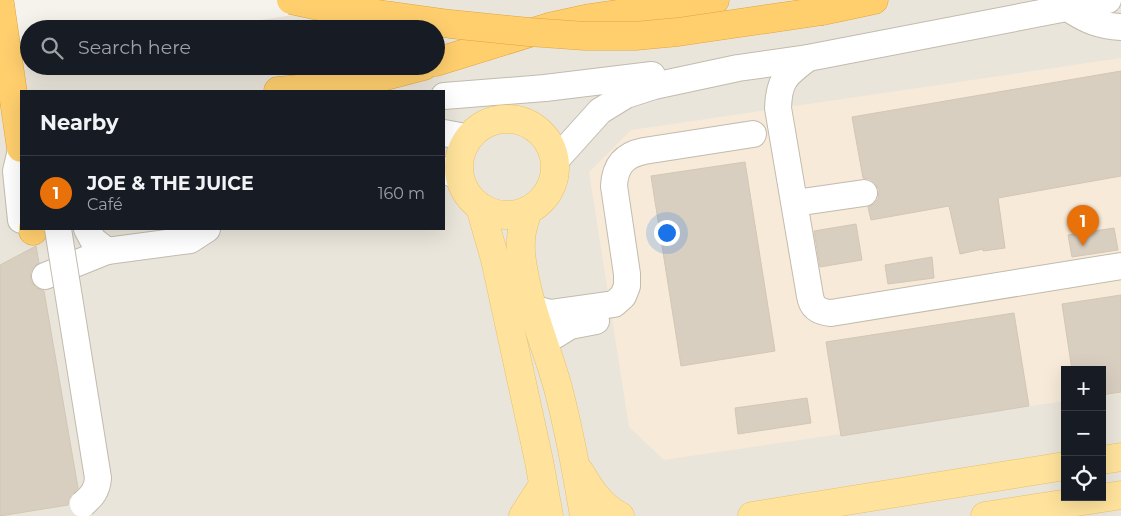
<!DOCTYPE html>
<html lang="en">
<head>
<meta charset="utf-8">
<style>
  body { margin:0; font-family:Montserrat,sans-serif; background:#20242c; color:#f1f3f6 }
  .controls { position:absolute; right:15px; bottom:15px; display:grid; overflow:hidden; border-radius:0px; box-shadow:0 5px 20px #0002 }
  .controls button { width:45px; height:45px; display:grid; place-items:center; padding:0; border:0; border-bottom:1px solid #363941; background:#171b24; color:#f1f3f6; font:25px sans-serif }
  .you { position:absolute; left:666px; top:232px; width:18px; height:18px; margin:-12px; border:4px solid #fff; border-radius:50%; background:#1a73e8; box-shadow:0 0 0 8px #1a73e833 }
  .badge { display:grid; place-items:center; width:32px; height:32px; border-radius:50%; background:#fc3f1d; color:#fff; font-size:16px; font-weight:700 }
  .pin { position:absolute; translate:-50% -41px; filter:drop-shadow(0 1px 2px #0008) }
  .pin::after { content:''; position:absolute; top:26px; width:18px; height:15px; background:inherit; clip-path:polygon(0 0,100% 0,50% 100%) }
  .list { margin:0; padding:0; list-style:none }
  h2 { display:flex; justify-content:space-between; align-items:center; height:65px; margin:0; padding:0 20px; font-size:21px }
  h2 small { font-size:16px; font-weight:400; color:#9ea1a6 }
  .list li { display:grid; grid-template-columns:32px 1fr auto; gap:15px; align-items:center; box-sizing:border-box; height:75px; padding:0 20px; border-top:1px solid #363941 }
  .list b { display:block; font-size:19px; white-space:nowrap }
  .list p { margin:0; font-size:16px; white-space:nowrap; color:#9ea1a6 }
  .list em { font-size:16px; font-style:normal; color:#9ea1a6 }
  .icon { flex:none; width:28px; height:28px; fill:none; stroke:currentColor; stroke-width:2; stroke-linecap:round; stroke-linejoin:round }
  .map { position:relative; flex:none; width:1121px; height:516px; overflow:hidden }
  .search { position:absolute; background:#171b24; box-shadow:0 5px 20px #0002; left:20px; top:20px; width:425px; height:55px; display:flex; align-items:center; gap:12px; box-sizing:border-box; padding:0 18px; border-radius:28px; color:#9ea1a6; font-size:19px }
  .panel { position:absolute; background:#171b24; box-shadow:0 5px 20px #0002; left:20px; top:90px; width:425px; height:140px; border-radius:0px }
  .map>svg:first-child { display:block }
  .residential { fill:#eae5da; fill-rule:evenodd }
  .commercial { fill:#f7ead8 }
  .building { fill:#d8cfc1; stroke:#d3c7b4 }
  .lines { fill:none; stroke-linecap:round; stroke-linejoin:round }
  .minor-casing { stroke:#c2bbae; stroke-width:28 }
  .major-casing { stroke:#e6c16a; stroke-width:29 }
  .highway-casing { stroke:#e0a43c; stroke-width:29 }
  .minor { stroke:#fff; stroke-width:26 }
  .major { stroke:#ffe39c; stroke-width:28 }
  .highway { stroke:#ffcf6e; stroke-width:28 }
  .minor-bridge-casing { stroke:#c2bbae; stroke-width:28; stroke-linecap:butt }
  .highway-bridge-casing { stroke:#e0a43c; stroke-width:29; stroke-linecap:butt }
  .minor-bridge { stroke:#fff; stroke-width:26 }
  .highway-bridge { stroke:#ffcf6e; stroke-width:28 }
</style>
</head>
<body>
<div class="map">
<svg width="1121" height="516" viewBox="0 0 1121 516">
  <rect width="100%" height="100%" fill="#f6f3ec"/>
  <path class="residential" d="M391,0h730v516h-1121v-457l29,-4v11h407v-37h-235zM21,91h423v138h-423zM1065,370h37v127h-37z"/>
  <polygon class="commercial" points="1121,58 1121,393 1102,396 1102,370 1065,370 1065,401 664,460 629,427 589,172 631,130"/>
  <g class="building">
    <polygon points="1121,71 1121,176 998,198 1005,248 983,251 983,249 960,254 949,206 871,220 868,207 874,204 878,199 879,190 875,183 870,179 863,178 852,117"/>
    <polygon points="745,162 775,351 681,366 651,176"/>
    <polygon points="856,224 862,260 820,267 814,231"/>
    <polygon points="1114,228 1118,250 1072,257 1068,235"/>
    <polygon points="36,246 39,263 33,267 30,273 31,281 36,288 44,291 78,488 69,499 68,505 0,516 0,265"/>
    <polygon points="932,257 934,278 888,284 885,265"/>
    <polygon points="1121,295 1121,392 1102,395 1102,370 1072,370 1062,304"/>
    <polygon points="1014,313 1029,406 841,436 826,342"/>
    <polygon points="807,398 811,423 738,434 735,408"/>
  </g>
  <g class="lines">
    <defs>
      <g id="minor">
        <path d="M1068,8c17,12 32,18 53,19"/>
        <path d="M808,58c-22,17 -29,21 -30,50l32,188c2,12 9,16 21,17l290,-47"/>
        <polyline points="444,96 545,88 652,75"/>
        <polyline points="444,133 460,136 468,139"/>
        <polyline points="21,150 16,171 21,220"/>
        <polyline points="555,161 600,111 626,95 654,86 738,68 808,58 1108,0"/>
        <polyline points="444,170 460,177"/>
        <polyline points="795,203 864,193"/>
        <polyline points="87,229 93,240 107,251"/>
        <polyline points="45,276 107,251 190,240 207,229"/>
        <path d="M530,305l2,3 18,5 64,-9 9,-8 4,-10v-12l-13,-88c1,-20 10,-31 30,-35l109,-17"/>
        <polyline points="544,342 570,326 596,321"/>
      </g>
      <g id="major">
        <circle cx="507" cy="167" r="48"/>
        <polyline points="480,207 495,259 539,461 549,516"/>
        <path d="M528,210c-3,10 -7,20 -7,30 -1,13 1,25 4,38 7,38 23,73 33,110 11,42 19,85 26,128"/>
        <polyline points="1102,460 1121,457"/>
        <path d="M580,472c10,17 21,35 40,44"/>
        <polyline points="523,516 543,485"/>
        <polyline points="752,516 1065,466"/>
        <polyline points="985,516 1121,495"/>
      </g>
      <g id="highway">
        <polyline points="0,4 21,148"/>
        <polyline points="822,11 874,0"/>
        <polyline points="436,62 549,27 590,18 715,0"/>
        <polyline points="278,91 359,83 424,66"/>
        <polyline points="33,229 33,231"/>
      </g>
    </defs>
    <use href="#minor" class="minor-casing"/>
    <use href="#major" class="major-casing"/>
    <use href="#highway" class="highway-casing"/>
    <use href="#minor" class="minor"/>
    <use href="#major" class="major"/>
    <use href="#highway" class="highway"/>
    <defs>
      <path id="minor-bridge" d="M58,229l40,249c-1,13 -6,18 -15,26"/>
      <polyline id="highway-bridge" points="291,0 319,6 450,24 529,32 585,36 635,36 678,32 822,11"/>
    </defs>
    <use href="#minor-bridge" class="minor-bridge-casing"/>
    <use href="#highway-bridge" class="highway-bridge-casing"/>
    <use href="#minor-bridge" class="minor-bridge"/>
    <use href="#highway-bridge" class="highway-bridge"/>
  </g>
</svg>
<div class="controls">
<button>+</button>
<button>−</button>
<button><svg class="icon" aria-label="locate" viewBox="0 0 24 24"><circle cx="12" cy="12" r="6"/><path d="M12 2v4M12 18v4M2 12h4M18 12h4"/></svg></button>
</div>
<div class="you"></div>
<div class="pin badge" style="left:1083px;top:246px;background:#e8710a">1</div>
<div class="search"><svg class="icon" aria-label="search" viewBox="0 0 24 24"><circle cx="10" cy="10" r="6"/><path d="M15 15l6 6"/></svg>Search here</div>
<section class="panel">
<h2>Nearby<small></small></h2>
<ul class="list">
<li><span class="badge" style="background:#e8710a">1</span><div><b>JOE &amp; THE JUICE</b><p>Café</p></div><em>160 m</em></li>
</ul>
</section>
</div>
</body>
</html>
